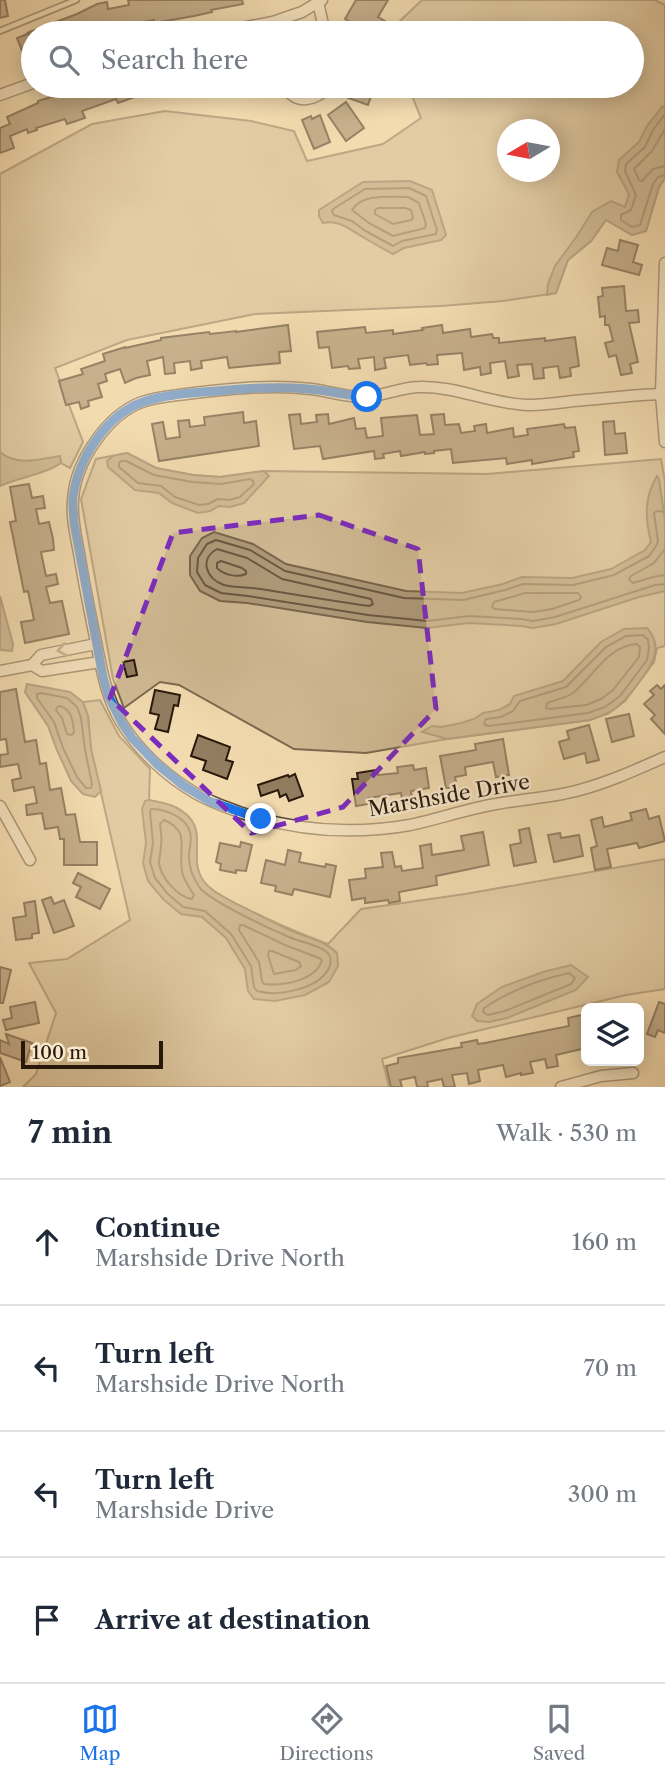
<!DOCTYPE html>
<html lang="en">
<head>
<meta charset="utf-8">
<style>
  body { margin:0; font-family:"Libre Caslon Text",serif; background:#f2f2f3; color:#1f2937 }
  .controls { position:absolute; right:21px; bottom:21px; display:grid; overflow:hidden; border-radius:10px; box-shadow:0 4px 18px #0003 }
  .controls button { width:63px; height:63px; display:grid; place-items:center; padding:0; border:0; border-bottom:2px solid #e0e1e3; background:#fff; color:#1f2937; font:35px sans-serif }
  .compass { position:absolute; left:497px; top:119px; width:63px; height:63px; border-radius:50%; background:#fff; box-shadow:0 4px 18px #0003; rotate:260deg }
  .scale { position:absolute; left:21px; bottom:18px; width:142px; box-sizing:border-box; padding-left:7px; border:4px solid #28180b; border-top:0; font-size:19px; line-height:24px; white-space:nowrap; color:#28180b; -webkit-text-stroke:5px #f7e8cc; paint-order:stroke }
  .stop { position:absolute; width:21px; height:21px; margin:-16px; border:5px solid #1a73e8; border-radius:50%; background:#fff }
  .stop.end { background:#1a73e8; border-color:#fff; box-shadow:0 2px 7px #0008 }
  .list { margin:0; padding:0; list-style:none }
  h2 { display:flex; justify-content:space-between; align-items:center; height:91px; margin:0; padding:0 28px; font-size:30px }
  h2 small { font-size:23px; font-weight:400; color:#747a83 }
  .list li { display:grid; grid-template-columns:46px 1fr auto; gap:21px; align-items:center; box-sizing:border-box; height:126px; padding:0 28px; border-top:2px solid #e0e1e3 }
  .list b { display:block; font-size:26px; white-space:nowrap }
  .list p { margin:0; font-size:23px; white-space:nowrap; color:#747a83 }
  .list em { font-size:23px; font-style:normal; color:#747a83 }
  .icon { flex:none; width:38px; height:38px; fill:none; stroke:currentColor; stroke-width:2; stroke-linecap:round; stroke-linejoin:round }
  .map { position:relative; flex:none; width:665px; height:1087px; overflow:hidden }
  .search { position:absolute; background:#fff; box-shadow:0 4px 18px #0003; left:21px; right:21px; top:21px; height:77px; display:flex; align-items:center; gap:18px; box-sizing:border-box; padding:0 24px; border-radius:38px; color:#747a83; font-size:26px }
  .sheet { height:595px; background:#fff }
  nav { display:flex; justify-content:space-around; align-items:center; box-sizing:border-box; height:98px; border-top:2px solid #e0e1e3; background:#fff; font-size:19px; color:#747a83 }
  nav a { display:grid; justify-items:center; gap:4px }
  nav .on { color:#1a73e8 }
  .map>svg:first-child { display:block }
  .green { fill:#d0ba94; stroke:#7c6950; stroke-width:2; fill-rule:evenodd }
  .water { fill:#ae9978; stroke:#78654c; stroke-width:2 }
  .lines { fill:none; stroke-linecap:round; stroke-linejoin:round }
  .shore { stroke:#6b5842; stroke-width:2 }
  .building { fill:#927d61; stroke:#28180b; stroke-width:2 }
  .lane-casing { stroke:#5b4934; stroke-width:8 }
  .street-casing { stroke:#5b4934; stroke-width:13 }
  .lane { stroke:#f7e8cc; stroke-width:4.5 }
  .street { stroke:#f7e8cc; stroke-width:10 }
  .oneway { stroke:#9a8a75 }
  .route { stroke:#1a73e8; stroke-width:9 }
  .marked { fill:none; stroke:#7b2cbf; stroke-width:5; stroke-dasharray:14 9; stroke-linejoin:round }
  .labels { text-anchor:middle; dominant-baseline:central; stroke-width:5; stroke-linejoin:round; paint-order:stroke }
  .street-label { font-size:21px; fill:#28180b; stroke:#f7e8cc }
</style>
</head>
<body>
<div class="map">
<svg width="665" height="1087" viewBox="0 0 665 1087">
  <rect width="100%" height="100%" fill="#f3dbb0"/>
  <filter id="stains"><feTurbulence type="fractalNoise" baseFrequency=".00286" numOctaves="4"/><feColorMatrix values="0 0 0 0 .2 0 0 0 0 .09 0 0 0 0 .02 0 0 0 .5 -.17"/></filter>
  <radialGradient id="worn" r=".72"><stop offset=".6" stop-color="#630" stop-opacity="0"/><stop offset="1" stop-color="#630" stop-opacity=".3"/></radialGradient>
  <g class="green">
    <path d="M422,0h233l10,5v173l-6,9 -13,44 -14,4 -26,-15 -15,21 -23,19 -12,33 -53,8 -62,5 -186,8 -128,26 -72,28 28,74 -13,26 -9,-5 -1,-6 -32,5 -21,-4 -7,8v-292l92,-50 73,-13 86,10 43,10 13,30 76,-17 38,-26 -13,-32h224v-53h-233v-11zM508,130h42v42h-42z"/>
    <polygon points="127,453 156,468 193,475 220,477 264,471 487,474 661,459 665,481 665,646 657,648 654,662 625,701 609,713 590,720 447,739 366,753 294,749 179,685 160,682 124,708 113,679 81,499 96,459"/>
    <path d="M100,700l19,36 31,33 -1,31c8,2 19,3 26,7 41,21 7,52 32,79 10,9 25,16 37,22 28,13 55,26 84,36l33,-35 104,-15 200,-35v130l-39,6 -178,43 -66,21 7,28h-366l13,-13 20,-61 -27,-50 38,-4 63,-39 -39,-171 -3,-33 -5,-14z"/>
  </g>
  <g class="water">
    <polygon points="665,106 665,178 659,187 646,231 632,235 606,220 591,241 568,260 556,293 547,295 548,284 555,266 577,236 592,212 611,201 625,207 629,194 617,172 619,160 639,142 647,126 662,107"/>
    <path d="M410,181l22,9 14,45 -5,5 -37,8 -11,6c-10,-5 -20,-11 -30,-17 -13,-7 -24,-18 -40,-14l-4,-7v-6l44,-28z"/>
    <path d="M0,452c17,15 40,7 60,4l1,7c-17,12 -42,14 -61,23z"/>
    <polygon points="127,453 156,468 193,475 220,477 264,471 269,476 244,503 230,507 219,506 210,511 198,513 172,503 159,493 135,490 108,467 107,461 113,456"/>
    <path d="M657,476l2,3 6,42v70l-26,6 -83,27 -23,4 -12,-2 -52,-3 -42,5 -60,-6 -120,-19 -27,-2 -20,-10 -10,-16v-19l12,-18 12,-6 39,12 33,20 120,27 56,2 41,-9 19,-7 50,1 39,-9 34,-19 6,-8c-6,-24 -7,-44 6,-66z"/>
    <polygon points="0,596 13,644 12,651 0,650"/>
    <path d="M647,628c18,20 4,39 -10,57 -8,10 -15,20 -27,27 -6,3 -13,5 -20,8l-143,19 -25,-7 10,-6 10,1 19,-4 13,-4 9,-6 16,-3 11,-6 4,-8 49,-15 38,-39 23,-13z"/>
    <polygon points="27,684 70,692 83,702 88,716 91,749 101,791 95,797 83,794 71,781 57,750 48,726 25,692"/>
    <path d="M149,800c8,2 19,3 26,7 42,21 6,53 33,79 13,12 32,19 47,27 13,6 26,14 39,19 16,6 31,9 43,21l1,13 -9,16 -24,13 -30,6 -21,-2 -6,-8 -3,-22 -19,-31 -24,-21 -21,-3 -18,-15 -15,-18 -5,-18 3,-20 -4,-34 3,-8z"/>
    <polygon points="571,965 588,977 576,990 507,1018 489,1022 477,1021 472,1016 477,1004 502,987 543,972"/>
  </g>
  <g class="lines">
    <g class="shore">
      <polyline points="665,114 653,130 645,147 626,164 625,171 636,195 631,210 621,215 621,220 632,227 640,225 653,184 658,177 665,175"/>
      <polyline points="665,129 652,151 634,169 639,180 642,181 653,169 665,166"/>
      <polygon points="409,188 426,196 437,230 436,234 402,241 393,246 364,230 352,221 334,215 332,212 333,209 365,189"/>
      <path d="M408,197l11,6 7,21 -1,4 -32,8 -24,-13 -17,-13c11,-17 37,-13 56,-13z"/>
      <polygon points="378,208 405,208 411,210 413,218 411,220 393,224 375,214 375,210"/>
      <polygon points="121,461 126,461 154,475 192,482 221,484 250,479 253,481 254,484 240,497 229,500 218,499 208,504 199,505 175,497 161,486 138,483 119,467 119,463"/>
      <polyline points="665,512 657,511 654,513 658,541 656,546 649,556 614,575 573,585 523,584 505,590 463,600 404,598 285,571 250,550 216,540 207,544 198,558 197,572 205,585 221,593 248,596 368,615 427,621 469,616 521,619 533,621 555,617 655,585 665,584"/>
      <path d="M217,549l30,9 35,21 89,20 2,5 -4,2c-36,-5 -72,-11 -108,-17 -11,-2 -26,-1 -37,-4 -18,-6 -25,-26 -7,-36z"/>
      <polyline points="665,549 654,563 631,576 629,579 633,583 653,577 665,575"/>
      <path d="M221,561l21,7 4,3v3c-9,4 -22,1 -29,-6v-5z"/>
      <polygon points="525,593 578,593 581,597 579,600 552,609 533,612 495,609 492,607 494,602"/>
      <polygon points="643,635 648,640 649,648 647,660 620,696 605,707 588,713 488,726 484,724 486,719 501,717 513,711 520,701 566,687 606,647 626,636"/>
      <path d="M637,644l3,3 -1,10 -26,33 -12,9 -15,6 -37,4 -3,-1 1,-5c8,-3 19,-5 26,-10 21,-17 34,-47 64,-49z"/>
      <polygon points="41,693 67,698 77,707 81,718 85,750 92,784 91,788 86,788 77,777 63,748 54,722 37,698 37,694"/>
      <path d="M60,706c12,4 13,15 14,26l-2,3 -5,-1 -5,-16 -6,-8 1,-3z"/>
      <path d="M151,809c14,0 35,8 39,23 2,7 0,15 -1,21 -1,13 4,25 11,35 12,14 70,41 89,49 11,5 25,7 35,13 7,4 8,11 5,18 -10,21 -51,29 -72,23l-3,-4 -3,-21 -20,-32 -26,-23 -22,-4 -15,-13 -13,-16 -5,-16 3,-19 -3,-31z"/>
      <path d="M164,820c29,12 12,31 19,55 2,7 7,13 11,20l-2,4c-14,-2 -31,-21 -33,-36 0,-5 2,-11 2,-17 1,-7 0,-15 -1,-22z"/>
      <path d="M240,925h3l42,20 34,13 3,2c-6,21 -40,26 -58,24l-2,-3 -3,-19 -20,-32z"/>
      <polygon points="269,951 272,951 299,962 301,966 296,970 274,974 268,955"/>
      <path d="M569,973l6,5 -4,6 -66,27 -17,4 -5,-3 1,-4c27,-18 53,-28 85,-35z"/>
    </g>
  </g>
  <g class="building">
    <polygon points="0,0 5,0 8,16 0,18"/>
    <polygon points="128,0 242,0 243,4 211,10 212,12 194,16 154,23 154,20 125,25 126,29 112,32 111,28 100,33 33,33 33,76 32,76 17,38 30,33 27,33 77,14 97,4 107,2 108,9 129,5"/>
    <polygon points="356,0 388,0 378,17 385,21 377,33 369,33 345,19"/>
    <polygon points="87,86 159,86 160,89 134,94 135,97 118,103 116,99 82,111 85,118 67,124 65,119 36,128 37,130 28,133 27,129 10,136 14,148 0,153 0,128 10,124 7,117 38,103 38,101"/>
    <polygon points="353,86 366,86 365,87 373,90 368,105 348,98"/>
    <polygon points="346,102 364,128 346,141 328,115"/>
    <polygon points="320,115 330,142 314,149 302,120 311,116 312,119"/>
    <polygon points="620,240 638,245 633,262 642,265 639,275 602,265 607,248 618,251"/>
    <polygon points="624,286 626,311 638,310 639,322 629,323 638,362 630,364 632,373 621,375 616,355 609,357 605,343 613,341 609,325 605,325 605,316 600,317 598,297 603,296 602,288"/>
    <polygon points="288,325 291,351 279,352 280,363 229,368 227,357 201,361 202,368 191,370 190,361 174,363 175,373 165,374 163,357 147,361 150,375 136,378 125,383 120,369 105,374 107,381 98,384 102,397 88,401 89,406 81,409 79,402 66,405 59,381 83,374 81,369 105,361 103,354 125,347 125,348 161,340 161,338 209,332 210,334 236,331 236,332"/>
    <polygon points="442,325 443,333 470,329 471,337 492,334 493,338 499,338 499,343 545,338 545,341 575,337 579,366 570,368 571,376 560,378 558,366 543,368 544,378 534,379 532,364 517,365 519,376 508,378 505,361 490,363 491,373 481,375 480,367 464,370 462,353 437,355 438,364 427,365 426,363 410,365 408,355 384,358 386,368 375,370 374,357 358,359 360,368 349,369 348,366 332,368 329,347 319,348 317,332 365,327 366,333 393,330 393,334 423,330 422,328"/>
    <polygon points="243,412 244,423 256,421 259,446 159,461 152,424 163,422 166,439 180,437 178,421 189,420 190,427 205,425 204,417"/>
    <polygon points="300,414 301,424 317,422 316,415 328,414 329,424 354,418 356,429 365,428 367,438 383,436 381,418 417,415 420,435 434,434 431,415 444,414 445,425 459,424 461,433 475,431 474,426 486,424 487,433 513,428 514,437 528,435 527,429 564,424 565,428 575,427 579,451 573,452 574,457 532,464 532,460 507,464 506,458 453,463 451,449 434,451 434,453 425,454 425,452 401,456 400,451 383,454 384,458 375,459 374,451 323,459 320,446 294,449 289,415"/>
    <polygon points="614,421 615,434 625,433 627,453 605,455 603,422"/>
    <polygon points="29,484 32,498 43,496 45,508 36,509 39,524 49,522 53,539 54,550 41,552 46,576 56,574 58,584 46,587 50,603 62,601 69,634 25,643 21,622 34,620 28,591 24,592 10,522 16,521 10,487"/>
    <polygon points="134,660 137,675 127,677 123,662"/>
    <polygon points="657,685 661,689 665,685 665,734 651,719 655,715 644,704 654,695 650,691"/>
    <polygon points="16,689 25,742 36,740 40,764 46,763 50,790 61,788 66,815 75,814 80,842 97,842 97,865 64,865 64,839 60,839 58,827 45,829 42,813 27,815 26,805 37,803 34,787 14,791 12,780 21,778 18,764 0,767 0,755 8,754 6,739 0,740 0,692"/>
    <polygon points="155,690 180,695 178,706 174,705 168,732 155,729 159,715 150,713"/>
    <polygon points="629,714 634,736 612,742 606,719"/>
    <polygon points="589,725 599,760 587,763 585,753 564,759 559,742 569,739 567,731"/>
    <polygon points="198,735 230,747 226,760 233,762 227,779 203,770 206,761 191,756"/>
    <polygon points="503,739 509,775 496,777 493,762 465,767 466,775 455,777 457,787 446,788 440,756 476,750 475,744"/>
    <polygon points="413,765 414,770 426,768 429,788 411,791 412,798 402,799 401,793 368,798 368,804 356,806 352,779 358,779 357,773 377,770 378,775 398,773 397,767"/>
    <polygon points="295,774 303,796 289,801 286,794 280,797 278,790 261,796 258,785 288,775 289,777"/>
    <polygon points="646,809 649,819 659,816 665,841 639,848 637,843 607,849 611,867 595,870 591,848 597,846 591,820 602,817 604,827 632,820 630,813"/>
    <polygon points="529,828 536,862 514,866 510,845 521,843 519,830"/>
    <polygon points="483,832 489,865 436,876 437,885 399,892 400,901 389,903 388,900 365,903 365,898 352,900 349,880 366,878 365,869 383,867 381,853 392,852 395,867 401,866 402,871 423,868 420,846 431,844 432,855 464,850 461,836"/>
    <polygon points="560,833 561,838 579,835 583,856 554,862 548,835"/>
    <polygon points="241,842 252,845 246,871 236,870 236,873 220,870 221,864 216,862 220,843 240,847"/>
    <polygon points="288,850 301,853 299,862 325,867 326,864 336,866 330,897 294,889 292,895 275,891 276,886 261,883 266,860 285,865"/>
    <polygon points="78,873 110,889 100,909 76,897 81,887 73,883"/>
    <polygon points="51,897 54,904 64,900 74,926 54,933 42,900"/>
    <polygon points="35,901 39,933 32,934 32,938 16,940 13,918 26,916 24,903"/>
    <polygon points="0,967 11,970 3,1003 0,1003"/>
    <polygon points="35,1002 39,1023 6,1030 3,1020 12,1018 10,1007"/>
    <polygon points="659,1002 665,1004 665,1033 658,1030 655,1037 647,1034"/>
    <polygon points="586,1014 586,1048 556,1055 558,1066 547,1068 545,1059 530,1062 533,1073 521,1075 521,1073 506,1077 503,1065 478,1070 480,1081 469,1084 467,1073 452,1075 455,1087 444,1087 442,1079 427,1082 428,1087 417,1087 415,1077 400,1080 402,1087 391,1087 386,1066 398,1063 398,1058 462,1047 461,1043 477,1040 478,1044 485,1043 569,1026 568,1018"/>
    <polygon points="6,1034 32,1043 26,1062 0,1053 0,1040 9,1044"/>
    <polygon points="0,1057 10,1082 0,1086"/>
  </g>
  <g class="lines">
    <defs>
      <polyline id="lane" points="0,31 76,0"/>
      <g id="street">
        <polyline points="318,2 325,33"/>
        <polyline points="214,33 273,22 302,12 322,0"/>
        <path d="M284,86c13,20 31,15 46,0"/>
        <polyline points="0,95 33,83"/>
        <polyline points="665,263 661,394 665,442"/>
        <path d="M661,394c-30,1 -59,5 -88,7 -15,2 -30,4 -45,4 -37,-1 -71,-19 -108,-18 -20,0 -38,10 -58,10 -17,0 -34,-6 -51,-8 -41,-5 -84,0 -125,5 -15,2 -30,3 -44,8 -35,13 -67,60 -69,98 -2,21 5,44 8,65 5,29 11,58 17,87 5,25 10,48 23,70 17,28 45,54 74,71 15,9 31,14 47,20 55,18 111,22 168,12 29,-6 56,-16 86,-21 26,-5 53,-6 80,-13 31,-8 60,-21 89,-34"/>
        <polyline points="32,665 42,671 100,662"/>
        <polyline points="0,671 32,665 41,655 96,644"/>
        <polyline points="0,806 30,860"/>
        <polyline points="561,1087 601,1076 633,1073"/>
      </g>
    </defs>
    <use href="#lane" class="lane-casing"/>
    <use href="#street" class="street-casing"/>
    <use href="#lane" class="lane"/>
    <use href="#street" class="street"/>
  </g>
  <defs><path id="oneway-chevron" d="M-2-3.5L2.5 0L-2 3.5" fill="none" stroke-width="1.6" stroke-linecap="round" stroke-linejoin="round" transform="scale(1.75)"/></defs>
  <use class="oneway" href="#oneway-chevron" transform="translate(62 650) rotate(169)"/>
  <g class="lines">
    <path class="route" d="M261,819l-50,-17 -27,-16 -26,-21 -26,-27 -10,-15 -14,-28 -5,-18 -29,-154c0,-8 -2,-18 -1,-26 5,-38 33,-82 70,-95 23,-8 50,-9 74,-11 31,-3 61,-5 91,-2 20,1 39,7 59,8"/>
  </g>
  <path d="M0 0H665V1087H0ZM319,515l99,34 18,160 -93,98 -92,26 -141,-135 63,-165z" fill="#f3dbb0" fill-opacity=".55" fill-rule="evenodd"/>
  <path class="marked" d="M319,515l99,34 18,160 -93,98 -92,26 -141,-135 63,-165z"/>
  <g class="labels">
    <g class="street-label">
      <text transform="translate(449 795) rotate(-10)">Marshside Drive</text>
    </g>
  </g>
  <rect width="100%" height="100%" filter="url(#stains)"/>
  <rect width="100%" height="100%" fill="url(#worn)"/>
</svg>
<div class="controls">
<button><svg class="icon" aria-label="layers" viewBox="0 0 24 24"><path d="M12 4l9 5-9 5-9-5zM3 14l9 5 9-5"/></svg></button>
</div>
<svg class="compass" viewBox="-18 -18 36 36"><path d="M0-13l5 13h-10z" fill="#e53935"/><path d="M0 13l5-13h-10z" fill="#747a83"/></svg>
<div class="scale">100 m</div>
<div class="stop" style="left:367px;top:397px"></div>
<div class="stop end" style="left:261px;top:819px"></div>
<div class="search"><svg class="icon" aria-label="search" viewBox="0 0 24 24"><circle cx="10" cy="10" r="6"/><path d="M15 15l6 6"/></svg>Search here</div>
</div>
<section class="sheet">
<h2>7 min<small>Walk · 530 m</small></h2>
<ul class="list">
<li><svg class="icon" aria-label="ahead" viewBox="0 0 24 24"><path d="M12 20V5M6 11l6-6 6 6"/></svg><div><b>Continue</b><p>Marshside Drive North</p></div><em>160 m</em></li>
<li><svg class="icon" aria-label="left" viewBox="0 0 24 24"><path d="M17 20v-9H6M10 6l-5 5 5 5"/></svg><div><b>Turn left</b><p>Marshside Drive North</p></div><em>70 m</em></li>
<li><svg class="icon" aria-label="left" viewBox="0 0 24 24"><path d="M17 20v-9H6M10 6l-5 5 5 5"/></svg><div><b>Turn left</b><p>Marshside Drive</p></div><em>300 m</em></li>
<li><svg class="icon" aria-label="arrive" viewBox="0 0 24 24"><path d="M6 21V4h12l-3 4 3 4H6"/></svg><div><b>Arrive at destination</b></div></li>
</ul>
</section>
<nav>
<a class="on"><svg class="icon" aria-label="map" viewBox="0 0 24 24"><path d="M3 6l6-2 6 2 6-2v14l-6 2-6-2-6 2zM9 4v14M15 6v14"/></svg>Map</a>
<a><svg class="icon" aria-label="directions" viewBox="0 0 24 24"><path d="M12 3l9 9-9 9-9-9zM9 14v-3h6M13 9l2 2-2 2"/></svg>Directions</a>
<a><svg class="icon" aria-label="saved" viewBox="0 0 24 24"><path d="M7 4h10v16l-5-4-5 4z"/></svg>Saved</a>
</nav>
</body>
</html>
